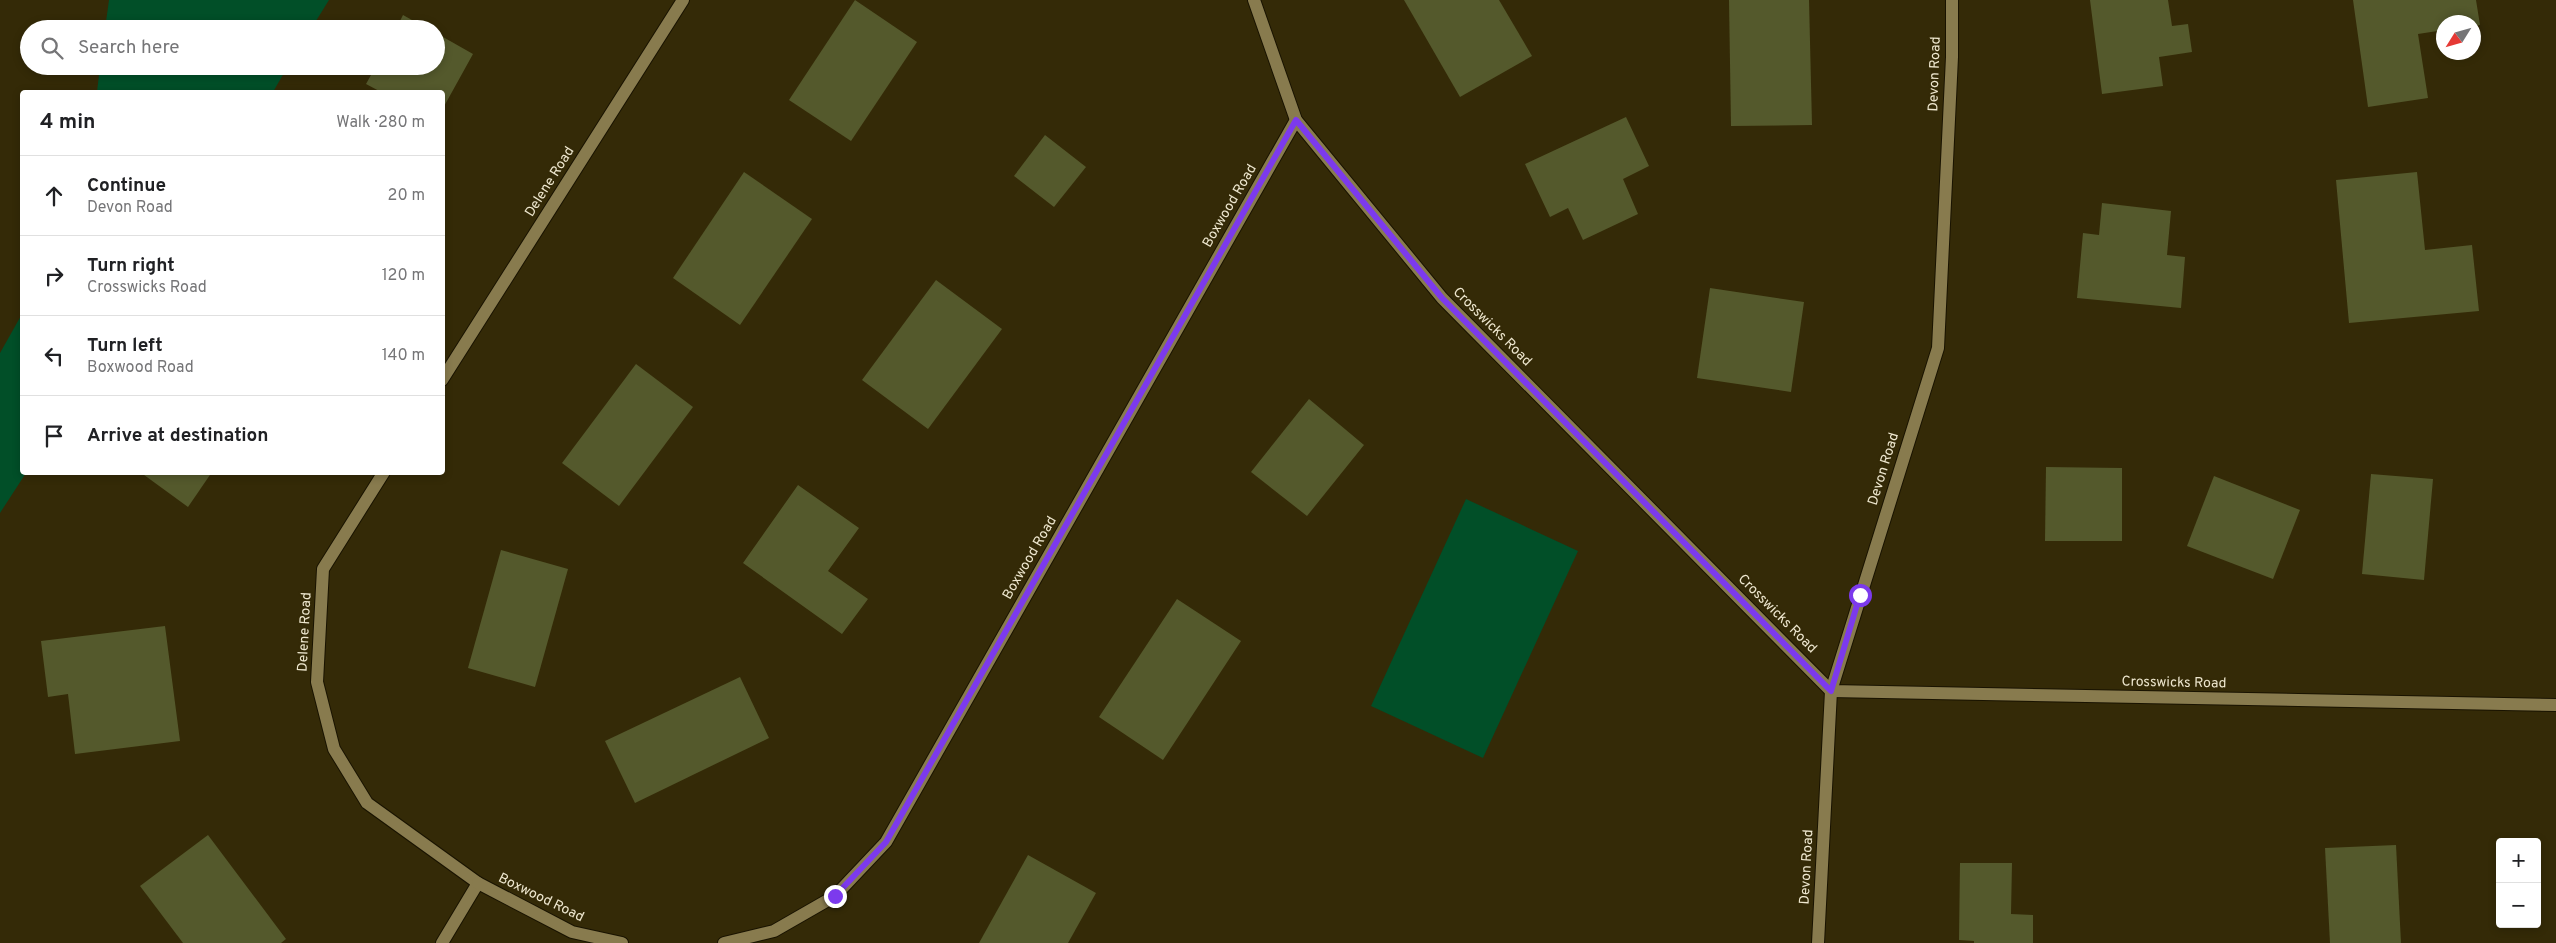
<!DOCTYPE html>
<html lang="en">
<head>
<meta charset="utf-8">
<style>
  body { margin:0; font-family:Overpass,sans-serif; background:#f6f6f6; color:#202124 }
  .controls { position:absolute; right:15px; bottom:15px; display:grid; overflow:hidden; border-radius:5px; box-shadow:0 2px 8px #0003 }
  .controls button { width:45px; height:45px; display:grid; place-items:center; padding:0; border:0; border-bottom:1px solid #e0e0e0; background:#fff; color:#202124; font:25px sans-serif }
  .compass { position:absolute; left:2436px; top:15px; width:45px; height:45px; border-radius:50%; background:#fff; box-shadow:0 2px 8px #0003; rotate:233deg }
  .stop { position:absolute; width:15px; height:15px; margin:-11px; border:4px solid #7c3aed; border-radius:50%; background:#fff }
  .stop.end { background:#7c3aed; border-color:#fff; box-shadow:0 1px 5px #0008 }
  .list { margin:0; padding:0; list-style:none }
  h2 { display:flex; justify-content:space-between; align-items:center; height:65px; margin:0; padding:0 20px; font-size:21px }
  h2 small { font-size:16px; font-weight:400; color:#757577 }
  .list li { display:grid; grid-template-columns:32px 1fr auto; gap:15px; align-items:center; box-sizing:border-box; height:80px; padding:0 20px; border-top:1px solid #e0e0e0 }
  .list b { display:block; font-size:19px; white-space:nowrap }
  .list p { margin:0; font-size:16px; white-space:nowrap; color:#757577 }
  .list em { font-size:16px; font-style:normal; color:#757577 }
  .icon { flex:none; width:28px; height:28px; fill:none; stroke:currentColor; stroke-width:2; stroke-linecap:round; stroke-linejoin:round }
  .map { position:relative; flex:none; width:2556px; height:943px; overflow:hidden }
  .search { position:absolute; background:#fff; box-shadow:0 2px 8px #0003; left:20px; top:20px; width:425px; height:55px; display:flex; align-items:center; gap:12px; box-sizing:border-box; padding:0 18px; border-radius:28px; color:#757577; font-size:19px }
  .panel { position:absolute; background:#fff; box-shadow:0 2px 8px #0003; left:20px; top:90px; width:425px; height:385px; border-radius:5px }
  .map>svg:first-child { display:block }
  .green { fill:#014f28 }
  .building { fill:#54592c }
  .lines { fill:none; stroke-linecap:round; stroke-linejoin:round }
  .street-casing { stroke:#191300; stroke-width:14 }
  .street { stroke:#887b4e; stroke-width:12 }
  .route { stroke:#7c3aed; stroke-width:6 }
  .labels { text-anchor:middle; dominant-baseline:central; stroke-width:4; stroke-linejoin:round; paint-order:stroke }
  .street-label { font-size:14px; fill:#eee7cf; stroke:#342a07 }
</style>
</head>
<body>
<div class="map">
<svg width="2556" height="943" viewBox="0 0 2556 943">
  <rect width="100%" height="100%" fill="#342a07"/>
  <g class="green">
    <polygon points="109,0 329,0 311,29 105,29"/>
    <polygon points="100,66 288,66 273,92 97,92"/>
    <polygon points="22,314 22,472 26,473 0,513 0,353"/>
    <polygon points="1466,499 1578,551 1483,758 1371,706"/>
  </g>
  <g class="building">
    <polygon points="855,0 917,42 851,141 789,100"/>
    <polygon points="1404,0 1499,0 1532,56 1460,97"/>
    <polygon points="1729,0 1809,0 1812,125 1731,126"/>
    <polygon points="2090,0 2168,0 2172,26 2188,24 2192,52 2159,57 2163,86 2102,94"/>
    <polygon points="2353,0 2476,0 2480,25 2474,26 2474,22 2444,22 2444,30 2418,34 2428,98 2368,107"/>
    <polygon points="403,15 428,29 396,29"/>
    <polygon points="436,33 473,54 442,110 442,92 381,92 366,84 376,66 436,66"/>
    <polygon points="1626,117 1649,166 1623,179 1638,214 1583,240 1568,208 1550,217 1525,164"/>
    <polygon points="1045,135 1086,167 1054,207 1014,176"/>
    <polygon points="744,172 812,219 740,325 673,278"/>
    <polygon points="2417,172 2425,250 2472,245 2479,311 2349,323 2336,180"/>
    <polygon points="2102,203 2171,211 2167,255 2185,257 2181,308 2077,298 2083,233 2099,235"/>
    <polygon points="936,280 1002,329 928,429 862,380"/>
    <polygon points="1710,288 1804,302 1791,392 1697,378"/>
    <polygon points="636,364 693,407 619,506 562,463"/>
    <polygon points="1309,399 1364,445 1307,516 1251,472"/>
    <polygon points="2046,467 2122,468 2122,541 2045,541"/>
    <polygon points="140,472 212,472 188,507"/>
    <polygon points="2371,474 2433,479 2424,580 2362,574"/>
    <polygon points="2214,476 2300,510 2273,579 2187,546"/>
    <polygon points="798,485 859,528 828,571 868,599 842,634 743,563"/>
    <polygon points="501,550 568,569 535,687 468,668"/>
    <polygon points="1177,599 1241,641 1163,760 1099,717"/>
    <polygon points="165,626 180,741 75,754 68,694 48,697 41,641"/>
    <polygon points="740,677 769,738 635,803 605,741"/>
    <polygon points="208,835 286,939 281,943 183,943 140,886"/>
    <polygon points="2396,845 2401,943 2330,943 2325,848"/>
    <polygon points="1028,855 1096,893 1068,943 979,943"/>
    <polygon points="1960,863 2012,863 2011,914 2033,915 2033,943 1974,943 1974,941 1959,940"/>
  </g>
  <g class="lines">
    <defs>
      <g id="street">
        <polyline points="1254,0 1296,120 1442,298 1831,691 2556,705"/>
        <polyline points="442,380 683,0"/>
        <polyline points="384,472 323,569 317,682 334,749 367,803 478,883 442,943"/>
        <polyline points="478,883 572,932 622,943"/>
        <polyline points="724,943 774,931 835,896 886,842 1296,120"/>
        <polyline points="1818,943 1831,691 1938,348 1952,57 1952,0"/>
      </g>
    </defs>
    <use href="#street" class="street-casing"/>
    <use href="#street" class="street"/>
  </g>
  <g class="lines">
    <polyline class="route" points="835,896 886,842 1296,120 1442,298 1831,691 1860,595"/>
  </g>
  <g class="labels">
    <g class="street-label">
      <text transform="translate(1935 74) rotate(-88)">Devon Road</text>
      <text transform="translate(550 182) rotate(-58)">Delene Road</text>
      <text transform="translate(1230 206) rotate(-60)">Boxwood Road</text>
      <text transform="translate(1492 327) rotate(45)">Crosswicks Road</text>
      <text transform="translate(1884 469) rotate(-73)">Devon Road</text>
      <text transform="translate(1030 558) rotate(-60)">Boxwood Road</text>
      <text transform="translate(1777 614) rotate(45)">Crosswicks Road</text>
      <text transform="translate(305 632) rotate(-87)">Delene Road</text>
      <text transform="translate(2174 683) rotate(1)">Crosswicks Road</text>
      <text transform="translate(1807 867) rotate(-87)">Devon Road</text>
      <text transform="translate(541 898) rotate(26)">Boxwood Road</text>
    </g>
  </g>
</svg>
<div class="controls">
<button>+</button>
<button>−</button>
</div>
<svg class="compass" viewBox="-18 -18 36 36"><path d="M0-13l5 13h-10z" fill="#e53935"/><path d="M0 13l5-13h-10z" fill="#757577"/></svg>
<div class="stop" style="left:1860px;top:595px"></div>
<div class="stop end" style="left:835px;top:896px"></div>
<div class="search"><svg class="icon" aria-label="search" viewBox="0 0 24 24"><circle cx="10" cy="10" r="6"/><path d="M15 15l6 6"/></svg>Search here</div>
<section class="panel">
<h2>4 min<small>Walk · 280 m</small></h2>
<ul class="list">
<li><svg class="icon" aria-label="ahead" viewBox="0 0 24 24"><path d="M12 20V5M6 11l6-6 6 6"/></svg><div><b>Continue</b><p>Devon Road</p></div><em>20 m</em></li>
<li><svg class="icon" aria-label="right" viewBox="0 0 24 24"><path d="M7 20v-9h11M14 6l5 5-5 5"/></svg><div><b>Turn right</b><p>Crosswicks Road</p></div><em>120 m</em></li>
<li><svg class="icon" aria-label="left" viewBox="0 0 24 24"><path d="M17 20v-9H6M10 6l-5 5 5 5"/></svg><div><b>Turn left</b><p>Boxwood Road</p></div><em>140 m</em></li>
<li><svg class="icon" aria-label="arrive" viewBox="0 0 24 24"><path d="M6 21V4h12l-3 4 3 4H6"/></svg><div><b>Arrive at destination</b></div></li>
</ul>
</section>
</div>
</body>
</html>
